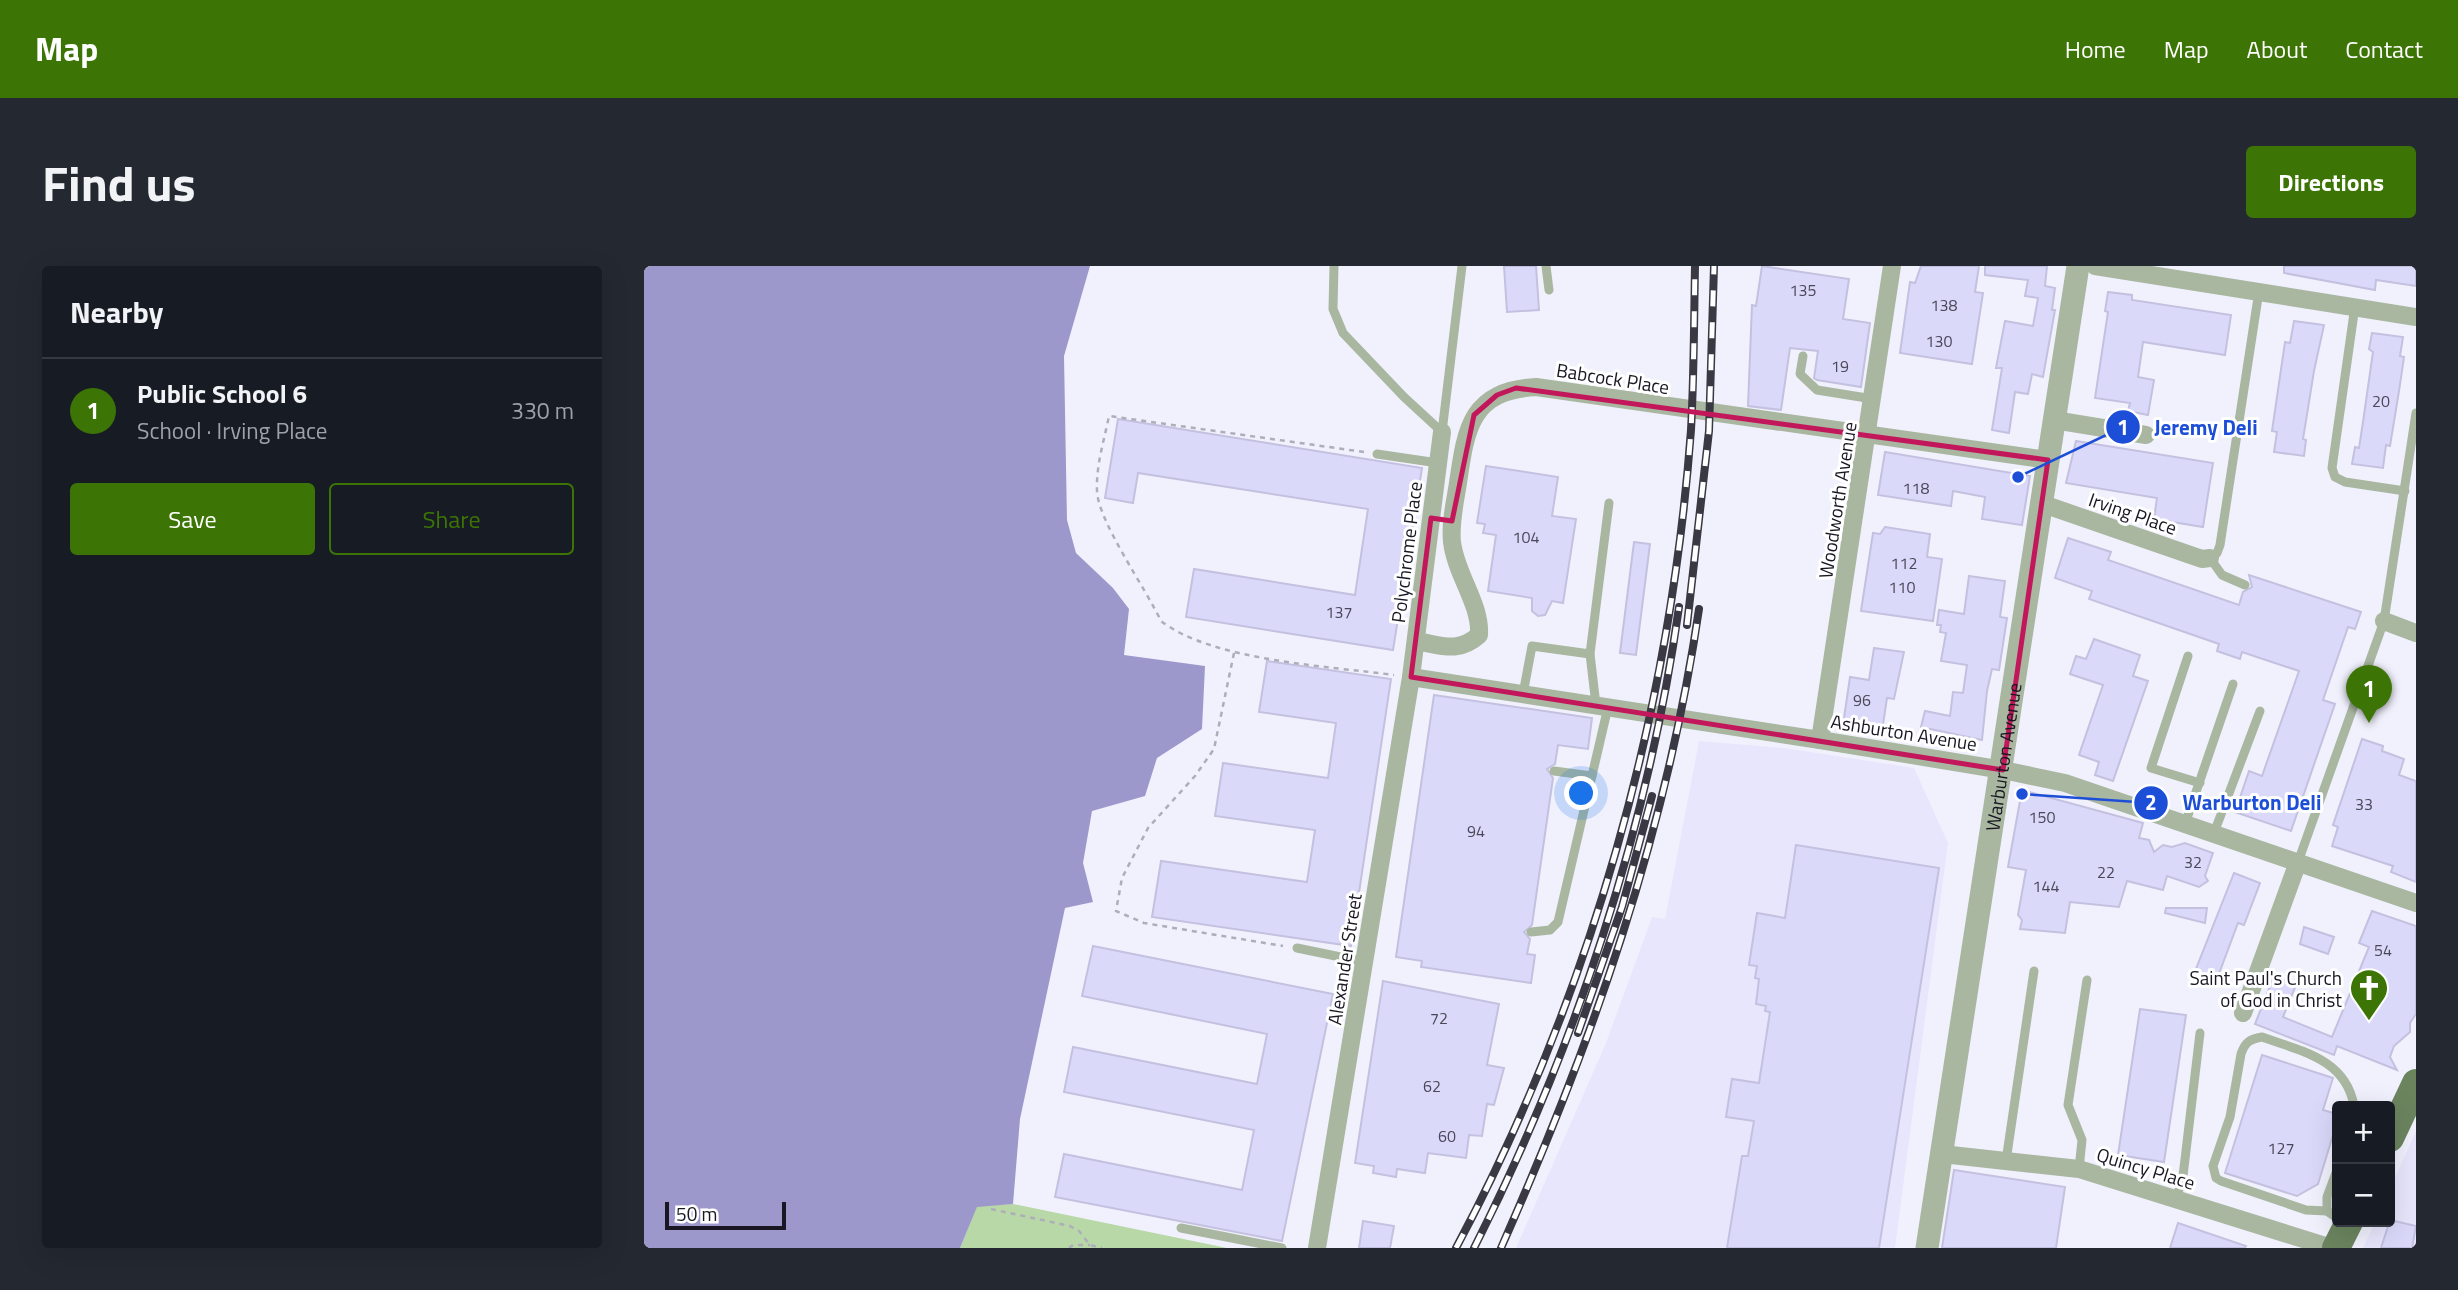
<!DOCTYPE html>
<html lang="en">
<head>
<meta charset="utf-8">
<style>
  body { margin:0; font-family:"Titillium Web",sans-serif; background:#242831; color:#f1f3f6 }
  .controls { position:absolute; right:21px; bottom:21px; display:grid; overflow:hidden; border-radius:7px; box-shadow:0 7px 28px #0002 }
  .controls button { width:63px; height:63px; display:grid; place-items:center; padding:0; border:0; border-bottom:2px solid #363941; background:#171b24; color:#f1f3f6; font:35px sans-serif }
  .scale { position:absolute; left:21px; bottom:18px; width:121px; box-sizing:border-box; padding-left:7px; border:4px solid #181722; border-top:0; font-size:19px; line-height:24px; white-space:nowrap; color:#181722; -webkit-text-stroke:5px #fff; paint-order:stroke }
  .you { position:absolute; left:938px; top:528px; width:24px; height:24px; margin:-18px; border:5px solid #fff; border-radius:50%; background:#1a73e8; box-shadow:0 0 0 10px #1a73e833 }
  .badge { display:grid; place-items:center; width:46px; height:46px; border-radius:50%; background:#3c7506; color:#fff; font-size:23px; font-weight:700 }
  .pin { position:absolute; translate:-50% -58px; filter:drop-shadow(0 2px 4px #0008) }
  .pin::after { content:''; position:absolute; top:37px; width:24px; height:21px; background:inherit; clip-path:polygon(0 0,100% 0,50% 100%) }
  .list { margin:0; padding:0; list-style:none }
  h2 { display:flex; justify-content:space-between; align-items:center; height:91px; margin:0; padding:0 28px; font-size:30px }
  h2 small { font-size:23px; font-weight:400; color:#9ea1a6 }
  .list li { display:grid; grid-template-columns:46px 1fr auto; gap:21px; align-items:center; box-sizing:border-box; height:105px; padding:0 28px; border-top:2px solid #363941 }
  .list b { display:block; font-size:26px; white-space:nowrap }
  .list p { margin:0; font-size:23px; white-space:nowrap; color:#9ea1a6 }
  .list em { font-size:23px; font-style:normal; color:#9ea1a6 }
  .actions { display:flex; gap:14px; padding:21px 28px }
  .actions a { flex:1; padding:16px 0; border:2px solid #3c7506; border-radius:7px; text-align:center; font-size:24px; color:#3c7506 }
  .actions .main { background:#3c7506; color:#fff }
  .map { position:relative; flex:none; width:1772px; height:982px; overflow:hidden; border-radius:7px }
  header { display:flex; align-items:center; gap:42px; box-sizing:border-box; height:98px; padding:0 35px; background:#3c7506; color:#fff }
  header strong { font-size:33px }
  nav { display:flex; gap:38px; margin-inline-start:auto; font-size:24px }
  .intro { display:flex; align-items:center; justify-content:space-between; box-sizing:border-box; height:168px; padding:0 42px }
  h1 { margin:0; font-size:49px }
  .button { padding:18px 32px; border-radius:7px; background:#3c7506; color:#fff; font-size:24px; font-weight:700 }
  main { display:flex; gap:42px; padding:0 42px }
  aside { flex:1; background:#171b24; border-radius:7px; box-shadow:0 7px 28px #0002 }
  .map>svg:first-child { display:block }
  .built { fill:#e7e6fd }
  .green { fill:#b8d8a7 }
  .water { fill:#9c98cc }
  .building { fill:#dbd9fa; stroke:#c3c1df; stroke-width:2 }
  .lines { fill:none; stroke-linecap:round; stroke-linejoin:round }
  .path { stroke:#aeaeba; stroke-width:2.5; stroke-dasharray:5 5; stroke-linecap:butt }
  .service { stroke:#a9b7a1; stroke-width:9 }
  .minor { stroke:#a9b7a1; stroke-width:18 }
  .tertiary { stroke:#a9b7a1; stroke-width:23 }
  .primary { stroke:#6b845e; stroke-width:28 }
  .rail-casing { stroke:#393843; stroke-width:8 }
  .rail { stroke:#fff; stroke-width:5; stroke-dasharray:16; stroke-linecap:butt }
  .marked { fill:none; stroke:#c2185b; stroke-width:5; stroke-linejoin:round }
  .labels { text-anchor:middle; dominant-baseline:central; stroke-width:6; stroke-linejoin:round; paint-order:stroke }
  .number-label { font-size:16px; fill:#494858 }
  .street-label { font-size:19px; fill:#181722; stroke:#fff }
  .poi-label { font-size:19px; fill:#181722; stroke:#fff; text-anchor:end }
  .leader { fill:none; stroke:#1d4ed8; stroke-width:2.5 }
  .callout-dot { fill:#1d4ed8; stroke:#fff; stroke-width:2.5 }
  .mark-label { font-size:21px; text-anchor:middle; font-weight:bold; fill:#fff }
  .callout-label { font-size:21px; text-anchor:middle; font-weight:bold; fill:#1d4ed8; stroke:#fff; stroke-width:6; stroke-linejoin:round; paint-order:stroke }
</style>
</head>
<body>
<header>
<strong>Map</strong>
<nav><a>Home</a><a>Map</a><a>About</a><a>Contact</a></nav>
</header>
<div class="intro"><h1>Find us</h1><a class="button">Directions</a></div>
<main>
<aside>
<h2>Nearby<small></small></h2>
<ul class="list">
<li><span class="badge">1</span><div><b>Public School 6</b><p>School · Irving Place</p></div><em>330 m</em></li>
</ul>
<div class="actions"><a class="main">Save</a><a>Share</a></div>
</aside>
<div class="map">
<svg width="1772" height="982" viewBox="0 0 1772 982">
  <rect width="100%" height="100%" fill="#f1f1fd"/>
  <g class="built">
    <polygon points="1055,475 1140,482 1270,502 1304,577 1251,982 872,982 962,777 1008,651 1021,653"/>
    <polygon points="1772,865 1772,982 1719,982 1731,956 1746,956 1746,923"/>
  </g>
  <polygon class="green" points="369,938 583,982 316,982 333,940"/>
  <polygon class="water" points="0,0 446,0 420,90 423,254 432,287 469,322 485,343 480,389 561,400 558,463 513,492 501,530 448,545 439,597 449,636 421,642 376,853 369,938 333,941 316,982 0,982"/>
  <g class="building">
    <polygon points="860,0 892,0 895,44 863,46"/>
    <polygon points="1118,0 1205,13 1199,53 1226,57 1217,121 1173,114 1170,112 1174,85 1146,82 1137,144 1104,140 1108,39 1112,40"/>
    <polygon points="1277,0 1335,0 1331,26 1339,27 1328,98 1256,87 1266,16 1271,17"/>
    <polygon points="1341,0 1403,0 1401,20 1411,22 1408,44 1411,44 1399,111 1388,108 1384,128 1371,126 1365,167 1348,164 1358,102 1352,102 1361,55 1389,60 1394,32 1381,30 1384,14 1341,9"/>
    <polygon points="1640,0 1772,0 1772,20 1732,14 1731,24 1640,7"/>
    <polygon points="1464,26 1488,29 1488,34 1587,49 1581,89 1499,76 1494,111 1510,114 1504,149 1484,145 1486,137 1451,132 1464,46 1461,45"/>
    <polygon points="1650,55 1680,59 1670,105 1659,173 1662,174 1660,190 1630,186 1633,166 1628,165 1641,76 1646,77"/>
    <polygon points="1728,67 1759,71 1756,90 1760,91 1755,125 1746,180 1742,179 1739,202 1708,198 1711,181 1715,182 1719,156 1729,86 1725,83"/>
    <polygon points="474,153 778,202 749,384 542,351 550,303 711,329 724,243 494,207 489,237 461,232"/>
    <polygon points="1432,175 1569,197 1559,261 1510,253 1513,232 1422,217"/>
    <polygon points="1241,186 1386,210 1378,259 1338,253 1341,231 1309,225 1307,240 1234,229"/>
    <polygon points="842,200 914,211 908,250 932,253 919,337 908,335 901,349 894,350 888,345 888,332 844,325 852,269 839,267 841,258 833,257"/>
    <polygon points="1241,261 1286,268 1283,291 1298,293 1289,355 1217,345 1229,267 1236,268"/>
    <polygon points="1424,272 1467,286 1464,294 1595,339 1599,326 1608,321 1605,309 1717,346 1711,363 1704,361 1679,434 1691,438 1647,565 1591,546 1605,505 1618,510 1655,405 1598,386 1596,393 1573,385 1575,378 1445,333 1448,325 1411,312"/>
    <polygon points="990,276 1006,278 992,389 976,387"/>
    <polygon points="1325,310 1361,315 1356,351 1363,352 1355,404 1348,403 1343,425 1338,474 1277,461 1281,445 1306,450 1309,426 1319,427 1323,399 1297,395 1302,367 1296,366 1297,359 1293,359 1295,344 1320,348"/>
    <polygon points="1450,373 1496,389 1489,410 1504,415 1469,515 1451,509 1455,496 1435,489 1459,419 1426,408 1432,390 1442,393"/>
    <polygon points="1230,382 1260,386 1250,433 1243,432 1238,465 1199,459 1206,411 1225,414"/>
    <polygon points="623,395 747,413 707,680 508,651 517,595 663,616 671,564 571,550 579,497 684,512 692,457 615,446"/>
    <polygon points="790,429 948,452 944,483 914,479 911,498 903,503 909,512 888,659 880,666 886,673 883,688 891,689 887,717 777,701 778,695 752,691"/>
    <polygon points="1718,473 1739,480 1738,485 1760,493 1755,509 1772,515 1772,616 1747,606 1749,600 1688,580 1694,561 1689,559"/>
    <polygon points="1378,524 1499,557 1495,572 1505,574 1510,586 1519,579 1528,581 1541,577 1569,587 1561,610 1564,615 1555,621 1523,610 1519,624 1483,615 1475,641 1426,636 1421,667 1376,663 1378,654 1374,649 1382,604 1364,601"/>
    <polygon points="1152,579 1295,602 1235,982 1083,982 1098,890 1104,890 1110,855 1082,851 1088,813 1115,817 1126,746 1121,745 1122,740 1112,738 1115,713 1111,712 1113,700 1105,699 1113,647 1141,652"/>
    <polygon points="1590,607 1616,617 1600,659 1594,657 1570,721 1548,713"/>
    <polygon points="1522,642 1563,642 1561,657 1521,647"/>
    <polygon points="1728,645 1772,660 1772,748 1766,757 1766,766 1750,780 1746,791 1753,804 1693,780 1690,789 1611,758 1630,710 1652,719 1639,751 1688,771 1725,681 1715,677"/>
    <polygon points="1660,661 1690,671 1684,688 1656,678"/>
    <polygon points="449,680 689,728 638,975 411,931 420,888 598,924 610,864 420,826 429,781 613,818 623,768 438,730"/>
    <polygon points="739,715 855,738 843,799 860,802 850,839 843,838 838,870 825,869 822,892 784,887 781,907 753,903 752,911 729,907 730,900 711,897"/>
    <polygon points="1496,743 1542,749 1520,896 1474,889"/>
    <polygon points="1618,789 1689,812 1679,844 1693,848 1693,856 1674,918 1653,930 1581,907"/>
    <polygon points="1310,904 1421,921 1412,982 1298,982"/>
    <polygon points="1746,954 1772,960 1768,982 1737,982"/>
    <polygon points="719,955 750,960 746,982 715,982"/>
    <polygon points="1534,957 1602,980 1601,982 1526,982"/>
  </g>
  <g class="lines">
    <g class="path">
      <path d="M720,186l-255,-36c-5,25 -13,49 -12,75 1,30 49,98 64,130 52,40 167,45 233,54"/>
      <polyline points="590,387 570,483 551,510 504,562 478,612 472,645 500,657 639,680"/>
      <polyline points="347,943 426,960 435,965 446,979 458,982"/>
      <polyline points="425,982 429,979 446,979"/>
    </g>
    <g class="service">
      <polyline points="690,0 689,43 699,67 760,131 798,166"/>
      <polyline points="902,0 905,24"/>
      <polyline points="1711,40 1688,202 1691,211 1701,216 1761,225"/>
      <polyline points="1159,90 1156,108 1173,124 1229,133"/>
      <polyline points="798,166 818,0"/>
      <polyline points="733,188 794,197"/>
      <polyline points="1601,319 1578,309 1566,292 1573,287 1576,279 1615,25"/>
      <polyline points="946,388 952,439"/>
      <polyline points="1544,390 1507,502 1556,517"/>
      <polyline points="879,428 888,380 946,388 965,237"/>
      <polyline points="910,505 948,510"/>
      <polyline points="1541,558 1589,418"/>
      <polyline points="1570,567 1616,445"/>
      <polyline points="1654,596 1740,355 1772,147"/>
      <polyline points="887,666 906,664 914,656 964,441"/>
      <polyline points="653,682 721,696"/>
      <polyline points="1362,895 1390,705"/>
      <polyline points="1435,903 1438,874 1424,839 1443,714"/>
      <polyline points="1532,933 1539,910 1556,767"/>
      <polyline points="1683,945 1683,931 1693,904"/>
      <path d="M1693,952l-10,-7 -21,-1 -85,-29 -5,-3 -3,-12 17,-49 11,-63c4,-12 9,-15 21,-17 39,14 84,22 92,69"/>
      <polyline points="537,962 638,982"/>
    </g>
    <g class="minor">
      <polyline points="1451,0 1772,51"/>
      <polyline points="1410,154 1502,169"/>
      <polyline points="1399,238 1558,293 1566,292"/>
      <polyline points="1740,355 1772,367"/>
      <path d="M772,375c25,4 42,13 63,-6 2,-31 -23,-60 -27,-93 -2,-19 3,-40 6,-59 8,-56 13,-92 78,-96l512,73"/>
      <polyline points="767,411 1176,474 1359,504 1421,517 1772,637"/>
      <polyline points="1176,474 1248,0"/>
      <polyline points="1599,747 1654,596"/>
      <polyline points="1298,888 1435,903 1688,982"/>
      <polyline points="673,982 767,411 798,166"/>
    </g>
    <path class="tertiary" id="s1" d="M1283,982l151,-982"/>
    <g class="primary">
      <polyline points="1746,872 1772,817"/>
      <polyline points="1692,982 1705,956"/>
    </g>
    <defs>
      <g id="rail">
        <polyline points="1043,359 1065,165 1070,0"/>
        <polyline points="934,767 978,641 1008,530"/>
        <path d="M812,982c134,-251 214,-534 235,-818 3,-54 3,-109 4,-164"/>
        <path d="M830,982c101,-199 174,-420 205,-641"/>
        <path d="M857,982c92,-208 165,-413 198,-639"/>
      </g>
    </defs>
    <use href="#rail" class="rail-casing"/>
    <use href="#rail" class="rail"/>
  </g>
  <path class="marked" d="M872,122l532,72 -45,310 -592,-93 20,-159 21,3 22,-106 23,-20z"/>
  <defs>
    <symbol id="church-pin" viewBox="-11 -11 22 30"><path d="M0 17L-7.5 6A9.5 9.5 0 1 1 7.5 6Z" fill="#3c7506" stroke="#fff"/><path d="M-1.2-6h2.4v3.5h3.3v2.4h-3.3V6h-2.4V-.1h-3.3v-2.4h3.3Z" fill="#fff"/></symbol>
  </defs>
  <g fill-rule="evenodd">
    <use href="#church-pin" x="1703" y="700" width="44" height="60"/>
  </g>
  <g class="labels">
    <g class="number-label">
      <text x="1159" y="24">135</text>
      <text x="1300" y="39">138</text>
      <text x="1295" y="75">130</text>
      <text x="1196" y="100">19</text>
      <text x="1737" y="135">20</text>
      <text x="1272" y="222">118</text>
      <text x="882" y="271">104</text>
      <text x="1260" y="297">112</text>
      <text x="1258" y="321">110</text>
      <text x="695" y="346">137</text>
      <text x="1218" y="434">96</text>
      <text x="1720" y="538">33</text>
      <text x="1398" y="551">150</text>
      <text x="832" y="565">94</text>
      <text x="1549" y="596">32</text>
      <text x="1462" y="606">22</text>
      <text x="1402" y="620">144</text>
      <text x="1739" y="684">54</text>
      <text x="795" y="752">72</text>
      <text x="788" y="820">62</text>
      <text x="803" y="870">60</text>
      <text x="1637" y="882">127</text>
    </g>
    <g class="street-label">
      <text transform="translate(969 112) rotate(9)">Babcock Place</text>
      <text transform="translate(1193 234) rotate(-81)">Woodworth Avenue</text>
      <text transform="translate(1489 247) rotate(19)">Irving Place</text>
      <text transform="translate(762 286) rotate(-83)">Polychrome Place</text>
      <text transform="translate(1260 466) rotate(9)">Ashburton Avenue</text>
      <text stroke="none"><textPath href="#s1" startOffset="497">Warburton Avenue</textPath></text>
      <text transform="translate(700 693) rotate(-81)">Alexander Street</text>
      <text transform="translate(1502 902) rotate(17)">Quincy Place</text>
    </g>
    <g class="poi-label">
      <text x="1698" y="711">Saint Paul's Church<tspan x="1698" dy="22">of God in Christ</tspan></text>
    </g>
  </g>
  <path class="leader" d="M1374 211L1479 161M1378 528L1507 537"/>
  <g class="callout-dot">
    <circle cx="1374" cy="211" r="7"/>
    <circle cx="1378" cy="528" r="7"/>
    <circle cx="1479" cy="161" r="18"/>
    <circle cx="1507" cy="537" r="18"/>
  </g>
  <g class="mark-label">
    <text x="1479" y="169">1</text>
    <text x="1507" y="544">2</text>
  </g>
  <g class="callout-label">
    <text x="1562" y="169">Jeremy Deli</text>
    <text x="1608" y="544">Warburton Deli</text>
  </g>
</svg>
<div class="controls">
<button>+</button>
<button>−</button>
</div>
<div class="scale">50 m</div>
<div class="you"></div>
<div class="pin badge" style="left:1725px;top:457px">1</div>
</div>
</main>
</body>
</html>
